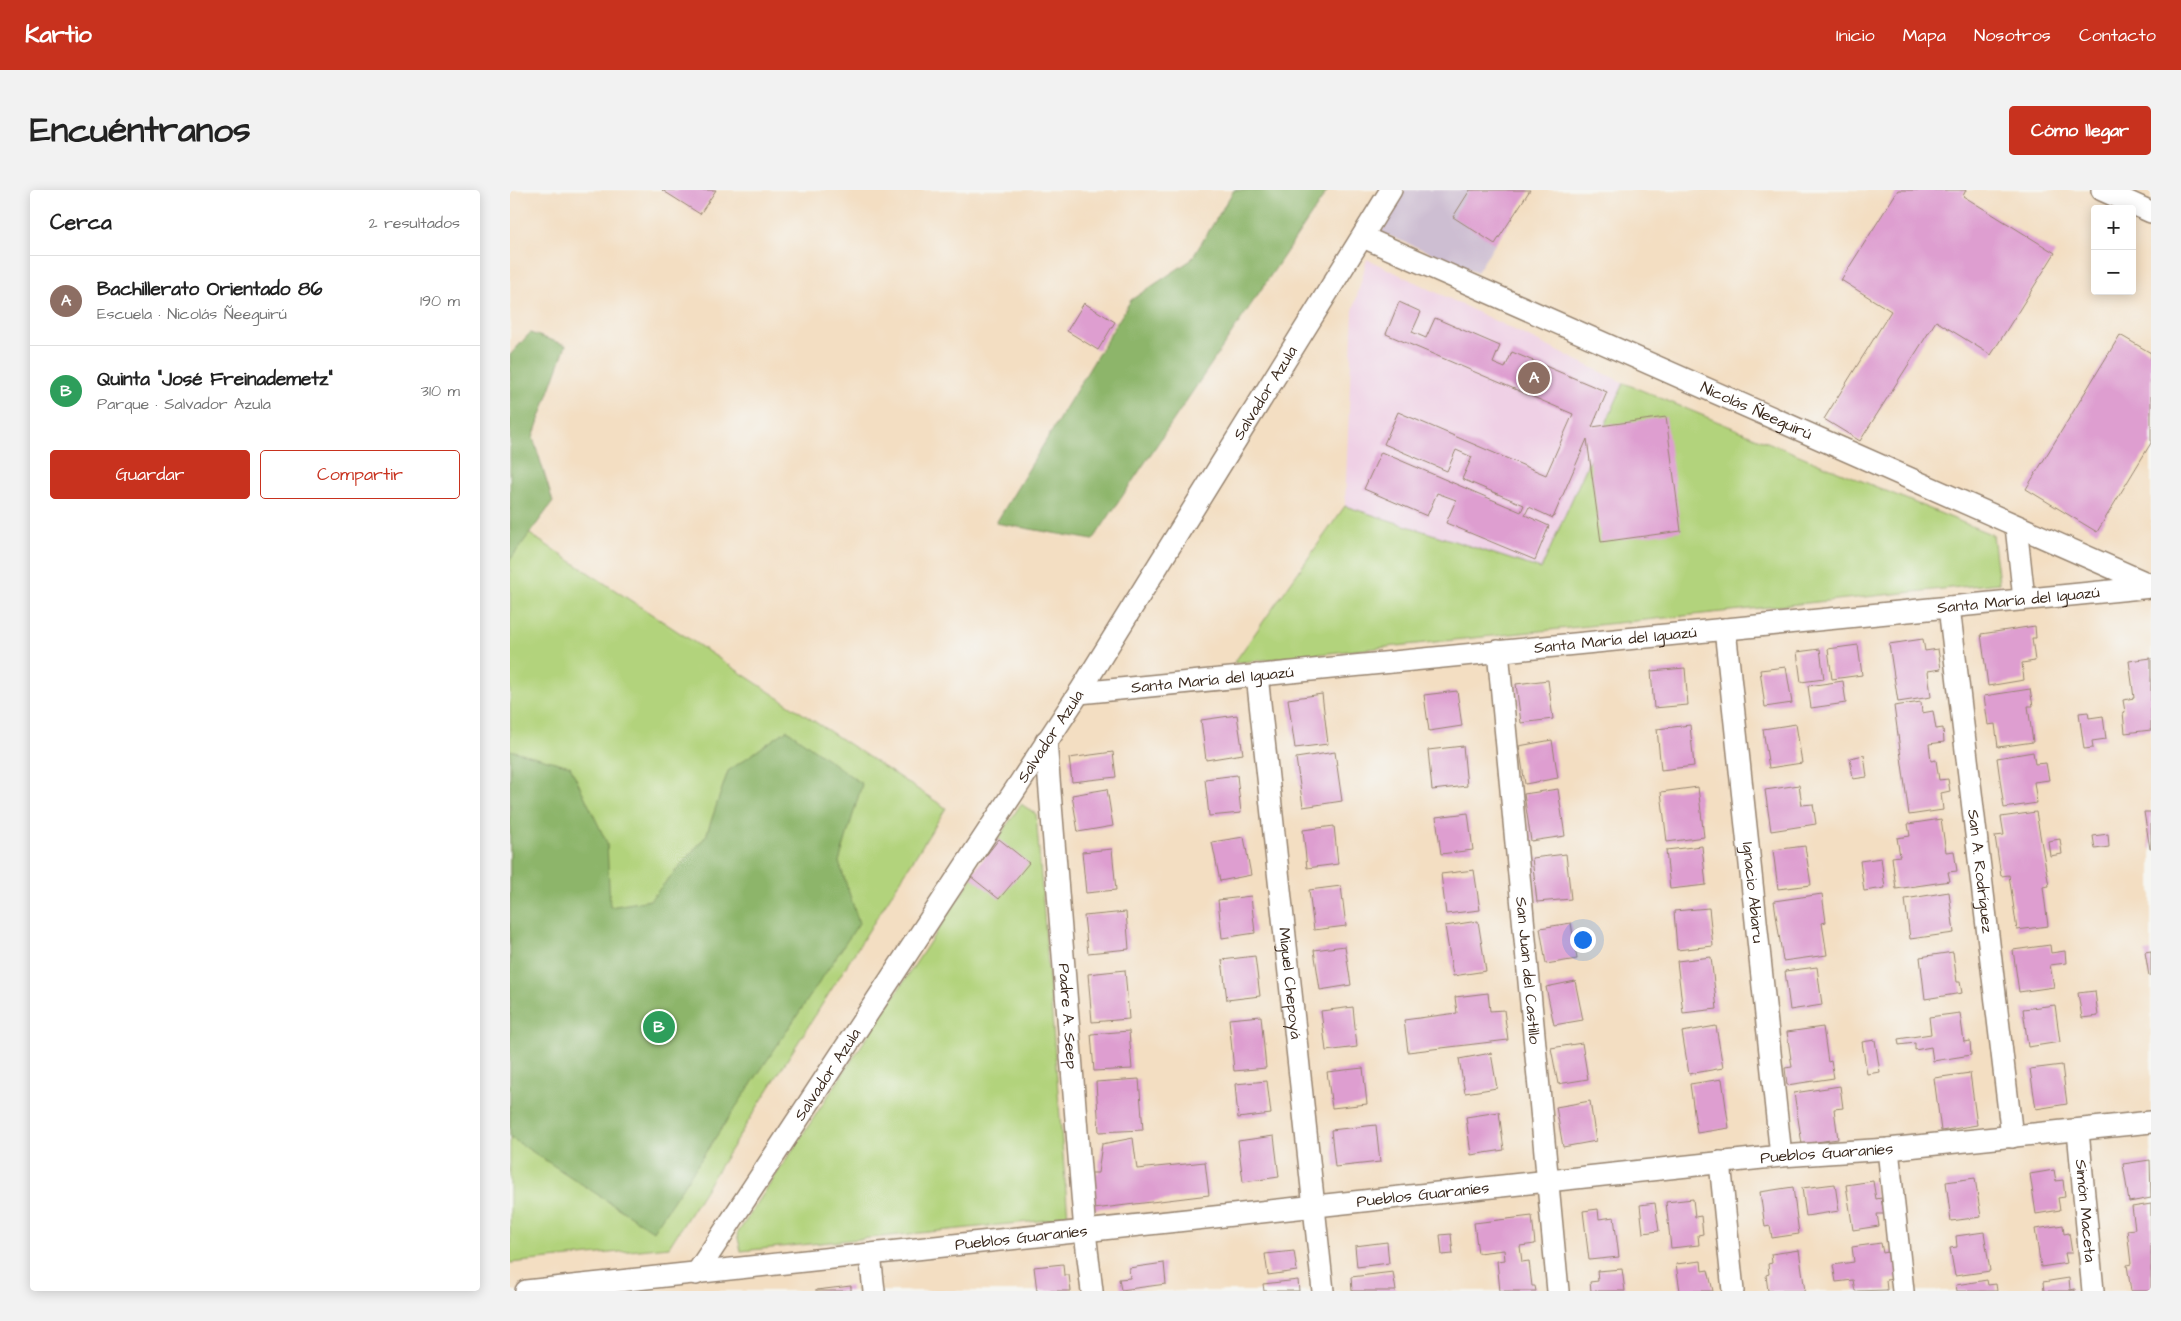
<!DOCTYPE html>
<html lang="es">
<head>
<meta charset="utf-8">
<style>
  body { margin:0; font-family:"Architects Daughter",sans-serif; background:#f2f2f2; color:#222 }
  .controls { position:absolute; right:15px; top:15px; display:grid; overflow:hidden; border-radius:5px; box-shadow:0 2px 12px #0003 }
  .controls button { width:45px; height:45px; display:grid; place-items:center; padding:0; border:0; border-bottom:1px solid #e0e0e0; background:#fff; color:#222; font:25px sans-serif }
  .you { position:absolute; left:1072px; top:749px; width:18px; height:18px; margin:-12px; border:4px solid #fff; border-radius:50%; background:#1a73e8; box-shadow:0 0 0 8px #1a73e833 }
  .badge { display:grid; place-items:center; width:32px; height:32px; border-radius:50%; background:#c8321e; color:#fff; font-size:16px; font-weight:700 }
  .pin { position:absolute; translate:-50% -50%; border:2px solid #fff; box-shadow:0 1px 5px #0006 }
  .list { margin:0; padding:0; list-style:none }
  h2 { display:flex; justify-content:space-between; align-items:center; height:65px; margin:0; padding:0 20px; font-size:21px }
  h2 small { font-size:16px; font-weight:400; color:#767676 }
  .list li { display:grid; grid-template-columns:32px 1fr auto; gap:15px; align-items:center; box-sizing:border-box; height:90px; padding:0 20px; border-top:1px solid #e0e0e0 }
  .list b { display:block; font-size:19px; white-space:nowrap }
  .list p { margin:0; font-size:16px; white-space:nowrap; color:#767676 }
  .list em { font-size:16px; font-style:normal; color:#767676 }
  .actions { display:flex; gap:10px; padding:15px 20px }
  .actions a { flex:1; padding:11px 0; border:1px solid #c8321e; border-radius:5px; text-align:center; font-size:18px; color:#c8321e }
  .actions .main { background:#c8321e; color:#fff }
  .map { position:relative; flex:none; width:1641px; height:1101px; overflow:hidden; border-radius:5px }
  header { display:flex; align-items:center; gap:30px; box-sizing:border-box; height:70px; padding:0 25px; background:#c8321e; color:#fff }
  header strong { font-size:24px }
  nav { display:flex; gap:28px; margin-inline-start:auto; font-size:18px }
  .intro { display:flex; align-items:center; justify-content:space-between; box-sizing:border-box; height:120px; padding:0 30px }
  h1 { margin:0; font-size:35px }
  .button { padding:12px 22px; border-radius:5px; background:#c8321e; color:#fff; font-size:18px; font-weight:700 }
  main { display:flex; gap:30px; padding:0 30px }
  aside { flex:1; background:#fff; border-radius:5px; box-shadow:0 2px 12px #0003 }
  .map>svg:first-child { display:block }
  .built { fill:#efd0e5 }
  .industrial { fill:#cdbed2 }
  .green { fill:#b2d37b; stroke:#767e4c }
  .forest { fill:#8db56b; stroke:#647044 }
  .building { fill:#de9ed0 }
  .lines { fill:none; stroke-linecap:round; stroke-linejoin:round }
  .minor-casing { stroke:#978470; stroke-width:24 }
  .minor { stroke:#fff; stroke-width:21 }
  .labels { text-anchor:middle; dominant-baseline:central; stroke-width:4; stroke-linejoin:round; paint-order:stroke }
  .street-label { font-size:16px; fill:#3b2a1e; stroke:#f6f6f2 }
</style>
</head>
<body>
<header>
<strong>Kartio</strong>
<nav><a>Inicio</a><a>Mapa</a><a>Nosotros</a><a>Contacto</a></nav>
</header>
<div class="intro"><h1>Encuéntranos</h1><a class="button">Cómo llegar</a></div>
<main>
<aside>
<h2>Cerca<small>2 resultados</small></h2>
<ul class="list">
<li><span class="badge" style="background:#8d6e63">A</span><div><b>Bachillerato Orientado 86</b><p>Escuela · Nicolás Ñeeguirú</p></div><em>190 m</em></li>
<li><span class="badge" style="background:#2e9e5b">B</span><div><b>Quinta &quot;José Freinademetz&quot;</b><p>Parque · Salvador Azula</p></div><em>310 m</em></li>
</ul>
<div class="actions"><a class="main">Guardar</a><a>Compartir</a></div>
</aside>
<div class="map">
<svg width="1641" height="1101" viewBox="0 0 1641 1101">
  <rect width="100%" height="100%" fill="#f6f6f2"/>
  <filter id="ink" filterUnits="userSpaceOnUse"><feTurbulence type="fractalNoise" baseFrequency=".02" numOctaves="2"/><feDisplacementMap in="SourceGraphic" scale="10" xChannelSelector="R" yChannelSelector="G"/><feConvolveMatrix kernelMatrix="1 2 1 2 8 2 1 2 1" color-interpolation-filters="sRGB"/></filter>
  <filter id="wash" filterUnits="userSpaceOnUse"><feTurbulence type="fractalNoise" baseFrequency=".0096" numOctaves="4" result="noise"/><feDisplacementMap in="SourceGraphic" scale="20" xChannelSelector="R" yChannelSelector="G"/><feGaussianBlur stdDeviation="1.12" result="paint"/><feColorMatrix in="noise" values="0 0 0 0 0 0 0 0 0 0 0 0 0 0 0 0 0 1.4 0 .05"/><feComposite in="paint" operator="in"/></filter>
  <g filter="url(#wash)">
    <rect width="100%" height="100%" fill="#f3dec2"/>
    <polygon class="built" points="857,69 1114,193 1031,379 835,316 843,121"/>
    <polygon class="industrial" points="894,0 1020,0 967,82 870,42"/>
    <g class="green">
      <polygon points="1114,193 1483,345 1489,393 724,473 835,316 1031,379"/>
      <polygon points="0,331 436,618 159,1057 0,1073"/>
      <polygon points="511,614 526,624 558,1028 231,1061 227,1044"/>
    </g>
    <g class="forest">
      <polygon points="724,0 818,0 583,350 486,333 621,110 681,70"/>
      <polygon points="20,143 56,155 23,247 43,312 0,370 0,165"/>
      <polygon points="277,540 352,594 329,672 349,733 143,1041 0,947 0,560 60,576 97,653 100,717 140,710 196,646 218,581"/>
    </g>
    <g id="blocks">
      <g class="building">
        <polygon points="152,0 206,0 190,24"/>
        <polygon points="960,0 1020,0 985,54 943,27"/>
        <polygon points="1388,0 1456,0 1453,6 1545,63 1481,165 1426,131 1350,251 1314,229 1381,121 1331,90"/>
        <polygon points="889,112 911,122 902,142 916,148 925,128 990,156 983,173 995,178 1002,162 1097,202 1082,237 1156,227 1171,341 1091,352 1077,249 1043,328 1019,317 1015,325 1039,336 1025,370 936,333 946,310 927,303 917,326 854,299 871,262 1011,322 1014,315 952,289 962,267 946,260 937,281 874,254 888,222 1036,285 1063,224 876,144"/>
        <polygon points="574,113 605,132 588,160 557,141"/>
        <polygon points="1610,145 1641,163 1641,253 1587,342 1516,299"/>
        <polygon points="1525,436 1526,448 1522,448 1525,471 1512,473 1514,490 1478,496 1471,444"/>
        <polygon points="1413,449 1415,461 1428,459 1431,479 1418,481 1421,507 1388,512 1379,454"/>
        <polygon points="1348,455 1352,485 1322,489 1318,459"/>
        <polygon points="1310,459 1314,489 1291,492 1287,462"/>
        <polygon points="1641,468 1641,540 1615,543 1613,522 1615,522 1613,510 1624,508 1619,471"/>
        <polygon points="1276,477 1282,513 1255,517 1250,480"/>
        <polygon points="1175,478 1178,515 1144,518 1141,481"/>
        <polygon points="1038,490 1043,529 1011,533 1006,494"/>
        <polygon points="1333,491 1336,513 1301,518 1298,496"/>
        <polygon points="1520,499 1523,516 1518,516 1523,552 1488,557 1485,534 1478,535 1474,506"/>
        <polygon points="947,501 952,536 919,541 914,505"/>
        <polygon points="812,504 818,554 785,558 778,509"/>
        <polygon points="1411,512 1412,523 1423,521 1426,539 1433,538 1434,552 1419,554 1421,571 1426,570 1429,590 1438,589 1440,601 1431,603 1433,620 1399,625 1384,516"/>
        <polygon points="1578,522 1579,528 1593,526 1596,549 1582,551 1583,558 1574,559 1569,523"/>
        <polygon points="727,525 733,564 696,570 691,530"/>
        <polygon points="1286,534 1292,573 1259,578 1253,539"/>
        <polygon points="1180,535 1184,576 1151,580 1147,539"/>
        <polygon points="1042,550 1048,588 1015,594 1009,556"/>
        <polygon points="953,556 957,596 922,600 918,560"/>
        <polygon points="603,562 606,587 562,592 559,568"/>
        <polygon points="825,562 832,611 793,617 786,568"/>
        <polygon points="1523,562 1525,574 1536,573 1539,590 1524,592 1527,613 1494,618 1487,568"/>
        <polygon points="1354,565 1357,587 1343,589 1340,568"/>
        <polygon points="727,585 731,623 699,626 695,589"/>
        <polygon points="1289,595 1292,615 1303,614 1306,634 1261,641 1255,600"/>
        <polygon points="1188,597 1194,647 1157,652 1151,602"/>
        <polygon points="597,599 603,636 568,642 562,605"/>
        <polygon points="1048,599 1055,646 1021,651 1014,604"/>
        <polygon points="1526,622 1539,696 1533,697 1538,736 1507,740 1499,685 1491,686 1485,646 1494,645 1491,627"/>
        <polygon points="1634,622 1641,622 1641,659 1640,659"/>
        <polygon points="958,623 963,660 931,664 926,627"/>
        <polygon points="1431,629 1436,662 1444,661 1447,681 1438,682 1440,691 1386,699 1382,667 1390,666 1387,648 1400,646 1398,634"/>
        <polygon points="824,636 828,674 797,678 793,640"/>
        <polygon points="1598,644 1599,657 1585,659 1583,646"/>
        <polygon points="734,647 741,685 710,691 702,652"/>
        <polygon points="489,649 519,673 489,709 460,686"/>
        <polygon points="1550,649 1552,664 1540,666 1538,651"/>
        <polygon points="1192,656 1196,695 1160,699 1156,660"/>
        <polygon points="1295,656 1301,695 1268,699 1263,660"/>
        <polygon points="602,659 606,700 576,703 572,662"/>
        <polygon points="1056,664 1061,709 1027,712 1022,668"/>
        <polygon points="1371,668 1375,698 1354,701 1350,671"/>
        <polygon points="964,680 970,720 936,724 931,684"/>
        <polygon points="831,696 836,736 804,740 799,700"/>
        <polygon points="1439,702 1444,743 1400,749 1395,709"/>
        <polygon points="1312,704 1316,732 1312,733 1317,765 1273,771 1264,711"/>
        <polygon points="741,706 745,743 712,748 708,710"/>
        <polygon points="1199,718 1203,756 1167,760 1164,721"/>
        <polygon points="616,722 619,759 578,763 574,726"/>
        <polygon points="968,731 976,781 943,786 935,736"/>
        <polygon points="1061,733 1067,769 1036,774 1030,738"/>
        <polygon points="1540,755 1541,763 1555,761 1556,773 1540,775 1544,797 1509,802 1503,760"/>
        <polygon points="835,756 841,795 810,800 804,760"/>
        <polygon points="1641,761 1641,785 1639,786 1635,762"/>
        <polygon points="1443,762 1447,792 1450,792 1452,803 1415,809 1410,767"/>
        <polygon points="745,766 750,806 717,810 712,770"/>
        <polygon points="1201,767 1207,819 1173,823 1167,771"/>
        <polygon points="1307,777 1312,815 1280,820 1275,781"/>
        <polygon points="615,780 619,829 582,832 578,784"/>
        <polygon points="1065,791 1073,830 1044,835 1036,797"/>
        <polygon points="1585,801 1588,826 1572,828 1568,803"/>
        <polygon points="978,803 980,821 994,820 998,850 898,862 894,830 947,823 945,807"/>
        <polygon points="1545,815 1550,852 1518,857 1513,819"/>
        <polygon points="843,817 847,857 816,861 811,821"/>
        <polygon points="1450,823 1454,852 1460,851 1461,865 1423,871 1421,857 1405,860 1405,853 1389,855 1388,849 1421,844 1419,827"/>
        <polygon points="751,826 756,878 724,881 719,829"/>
        <polygon points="1206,836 1213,878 1179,884 1172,842"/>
        <polygon points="1313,837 1318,872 1321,871 1324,888 1277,895 1275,878 1282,877 1277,842"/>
        <polygon points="619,841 622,879 584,881 581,844"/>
        <polygon points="1365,850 1370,882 1357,884 1352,852"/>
        <polygon points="1072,853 1078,889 1048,894 1041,858"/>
        <polygon points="981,863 987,898 955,903 949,869"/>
        <polygon points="1552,875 1557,914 1526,919 1520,879"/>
        <polygon points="853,878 857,914 822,918 817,882"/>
        <polygon points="1460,883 1467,935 1431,941 1424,888"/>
        <polygon points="629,889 633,940 589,942 586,892"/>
        <polygon points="1212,889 1219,938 1187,943 1180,894"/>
        <polygon points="757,891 761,924 728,928 725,894"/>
        <polygon points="1330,896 1333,918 1324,919 1328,949 1292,954 1284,903"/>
        <polygon points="1080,911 1086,951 1053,957 1046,917"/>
        <polygon points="989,922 994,960 961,965 956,927"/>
        <polygon points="866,935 870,972 825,977 821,940"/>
        <polygon points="764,946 769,987 733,992 728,951"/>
        <polygon points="623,948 627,979 695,972 699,1005 584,1019 580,983 588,983 592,954"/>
        <polygon points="1640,970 1641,1008 1619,1012 1613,974"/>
        <polygon points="1544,980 1546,991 1553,990 1555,1007 1548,1008 1550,1020 1526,1024 1520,984"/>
        <polygon points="1465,988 1471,1027 1441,1031 1436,992"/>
        <polygon points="1363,991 1366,1009 1371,1008 1374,1024 1367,1024 1369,1036 1343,1040 1336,995"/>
        <polygon points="1325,994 1329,1021 1296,1026 1292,998"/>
        <polygon points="1283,997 1289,1044 1262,1048 1260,1036 1255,1037 1250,1002"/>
        <polygon points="1183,1009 1185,1027 1191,1026 1193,1044 1188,1045 1189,1055 1161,1058 1156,1012"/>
        <polygon points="1145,1013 1149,1041 1133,1043 1130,1015"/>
        <polygon points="1641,1014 1641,1101 1621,1101 1617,1075 1621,1074 1617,1040 1625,1039 1622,1017"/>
        <polygon points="1088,1019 1089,1029 1104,1027 1109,1067 1079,1070 1073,1021"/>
        <polygon points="1022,1026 1025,1054 1010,1056 1012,1072 1019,1071 1022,1096 1025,1096 1026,1101 990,1101 987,1071 995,1070 994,1060 968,1063 964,1033"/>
        <polygon points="1553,1035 1554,1044 1559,1043 1562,1063 1555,1063 1557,1073 1531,1077 1525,1039"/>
        <polygon points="1474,1042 1480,1081 1445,1086 1440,1058 1447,1057 1446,1046"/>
        <polygon points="941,1044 943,1064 932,1065 930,1045"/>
        <polygon points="877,1052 879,1073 847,1077 845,1056"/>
        <polygon points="1371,1053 1373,1063 1387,1060 1391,1088 1376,1090 1377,1100 1345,1101 1343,1090 1326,1092 1323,1075 1344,1072 1342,1057"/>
        <polygon points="1289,1060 1295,1101 1258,1101 1256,1085 1259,1084 1258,1074 1262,1073 1261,1064"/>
        <polygon points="784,1061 787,1081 758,1085 755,1064"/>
        <polygon points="1191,1071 1192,1081 1198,1080 1203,1101 1170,1101 1166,1074"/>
        <polygon points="654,1073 656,1094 611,1100 609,1089 620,1088 619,1078"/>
        <polygon points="553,1074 554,1085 559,1085 561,1101 527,1101 524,1077"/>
        <polygon points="1112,1079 1115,1101 1081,1101 1080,1092 1088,1091 1087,1081"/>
        <polygon points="883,1082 886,1101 842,1101 841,1087"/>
        <polygon points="1559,1088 1560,1100 1565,1099 1565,1101 1534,1101 1533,1092"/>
        <polygon points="788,1090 789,1101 754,1101 753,1094"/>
        <polygon points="1477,1090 1478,1095 1486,1094 1487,1101 1447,1101 1446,1095"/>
        <polygon points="341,1096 341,1101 306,1101 306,1100"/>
      </g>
    </g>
  </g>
  <g filter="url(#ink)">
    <use href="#blocks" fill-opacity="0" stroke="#978470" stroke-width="1"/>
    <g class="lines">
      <defs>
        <g id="minor">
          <polyline points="1592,0 1641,22"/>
          <path id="s1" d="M853,47l788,348"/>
          <polyline points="1506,336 1514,409"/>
          <path id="s2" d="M1439,417l63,530"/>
          <path id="s3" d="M1215,439l56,527"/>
          <path id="s4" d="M988,461l60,640"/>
          <path id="s5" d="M747,485l66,616"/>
          <path id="s6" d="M569,503l1072,-106"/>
          <path id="s7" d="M536,551l39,491 7,59"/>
          <path id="s8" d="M1568,941l15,160"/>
          <polyline points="1378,959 1393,1101"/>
          <polyline points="1210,972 1223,1101"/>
          <polyline points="360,1065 364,1101"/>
          <path id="s9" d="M186,1084l383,-581 312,-503"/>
          <path id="s10" d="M16,1101l1255,-135 107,-7 263,-27"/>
        </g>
      </defs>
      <use href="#minor" class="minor-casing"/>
      <use href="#minor" class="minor"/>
    </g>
  </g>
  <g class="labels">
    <g class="street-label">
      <text stroke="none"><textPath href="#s9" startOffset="1049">Salvador Azula</textPath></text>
      <text stroke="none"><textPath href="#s1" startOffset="430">Nicolás Ñeeguirú</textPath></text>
      <text stroke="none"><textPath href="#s6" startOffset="944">Santa María del Iguazú</textPath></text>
      <text stroke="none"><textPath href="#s6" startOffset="539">Santa María del Iguazú</textPath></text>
      <text stroke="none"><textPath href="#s6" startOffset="134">Santa María del Iguazú</textPath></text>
      <text stroke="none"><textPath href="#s9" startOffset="644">Salvador Azula</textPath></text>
      <text stroke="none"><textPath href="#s2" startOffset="266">San A. Rodríguez</textPath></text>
      <text stroke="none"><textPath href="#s3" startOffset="265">Ignacio Abiaru</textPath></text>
      <text stroke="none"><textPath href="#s4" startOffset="321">San Juan del Castillo</textPath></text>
      <text stroke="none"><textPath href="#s5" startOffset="310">Miguel Chepoyá</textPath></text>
      <text stroke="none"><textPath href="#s7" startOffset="276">Padre A. Seep</textPath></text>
      <text stroke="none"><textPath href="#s9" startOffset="239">Salvador Azula</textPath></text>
      <text stroke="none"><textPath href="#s10" startOffset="1308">Pueblos Guaraníes</textPath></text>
      <text stroke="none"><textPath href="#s10" startOffset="902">Pueblos Guaraníes</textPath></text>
      <text stroke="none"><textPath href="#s8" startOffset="80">Simón Maceta</textPath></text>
      <text stroke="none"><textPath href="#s10" startOffset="498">Pueblos Guaraníes</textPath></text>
    </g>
  </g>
</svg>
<div class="controls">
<button>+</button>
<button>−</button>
</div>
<div class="you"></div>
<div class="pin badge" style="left:1024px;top:188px;background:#8d6e63">A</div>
<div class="pin badge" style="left:149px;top:837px;background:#2e9e5b">B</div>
</div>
</main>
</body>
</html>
